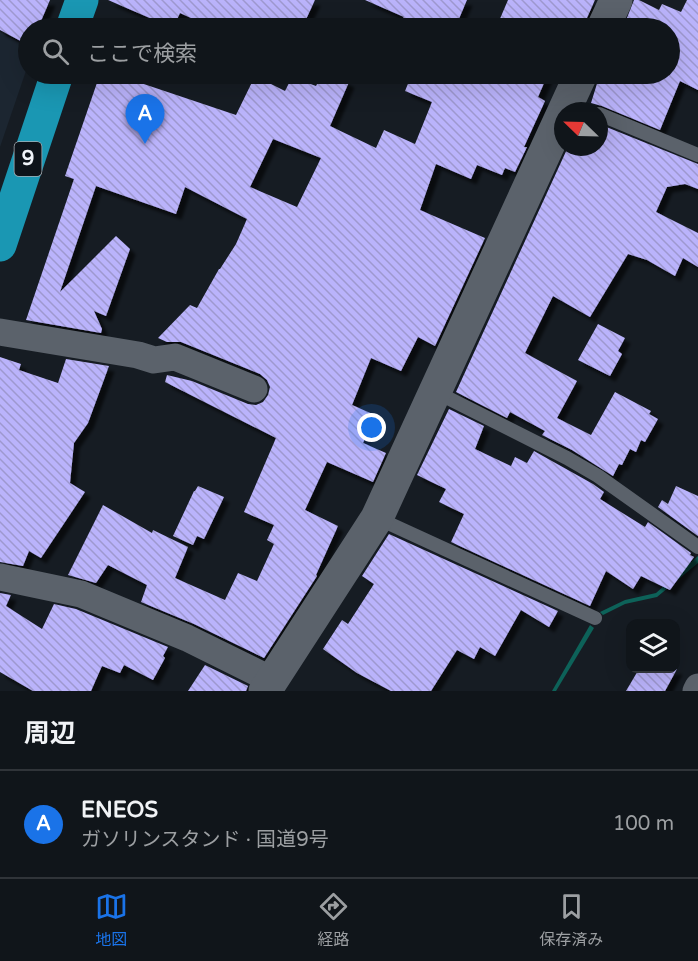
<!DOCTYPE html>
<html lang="ja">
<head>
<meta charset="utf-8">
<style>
  body { margin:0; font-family:"Varela Round","Noto Sans JP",sans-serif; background:#1e2227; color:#f1f3f6 }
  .controls { position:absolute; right:18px; bottom:18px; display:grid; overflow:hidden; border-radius:12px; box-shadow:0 6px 24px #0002 }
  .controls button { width:54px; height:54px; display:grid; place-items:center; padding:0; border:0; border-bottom:2px solid #303439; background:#10151a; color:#f1f3f6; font:30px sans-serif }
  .compass { position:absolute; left:554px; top:102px; width:54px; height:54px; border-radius:50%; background:#10151a; box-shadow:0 6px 24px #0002; rotate:293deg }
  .you { position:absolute; left:372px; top:428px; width:21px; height:21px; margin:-15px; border:4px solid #fff; border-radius:50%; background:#1a73e8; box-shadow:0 0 0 9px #1a73e833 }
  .badge { display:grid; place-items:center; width:39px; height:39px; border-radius:50%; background:#1a73e8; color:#fff; font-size:20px; font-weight:700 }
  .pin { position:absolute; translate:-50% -50px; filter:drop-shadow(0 2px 3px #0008) }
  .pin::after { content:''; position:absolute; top:32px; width:21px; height:18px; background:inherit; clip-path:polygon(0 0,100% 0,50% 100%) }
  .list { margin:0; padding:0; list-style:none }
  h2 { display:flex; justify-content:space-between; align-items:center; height:78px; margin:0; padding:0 24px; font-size:26px }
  h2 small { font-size:20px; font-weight:400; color:#9c9fa2 }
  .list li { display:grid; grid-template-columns:39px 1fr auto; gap:18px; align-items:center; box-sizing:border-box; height:108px; padding:0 24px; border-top:2px solid #303439 }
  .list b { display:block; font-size:22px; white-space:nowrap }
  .list p { margin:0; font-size:20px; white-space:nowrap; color:#9c9fa2 }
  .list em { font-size:20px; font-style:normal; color:#9c9fa2 }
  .icon { flex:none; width:33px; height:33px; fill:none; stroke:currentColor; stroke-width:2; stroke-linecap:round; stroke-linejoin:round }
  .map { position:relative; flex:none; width:698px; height:691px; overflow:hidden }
  .search { position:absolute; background:#10151a; box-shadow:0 6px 24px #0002; left:18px; right:18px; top:18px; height:66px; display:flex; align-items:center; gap:15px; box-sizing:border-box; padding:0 21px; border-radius:33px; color:#9c9fa2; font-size:22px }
  .sheet { height:186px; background:#10151a }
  nav { display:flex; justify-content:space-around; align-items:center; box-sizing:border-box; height:84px; border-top:2px solid #303439; background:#10151a; font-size:16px; color:#9c9fa2 }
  nav a { display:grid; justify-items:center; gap:3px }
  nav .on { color:#1a73e8 }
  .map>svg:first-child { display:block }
  .built { fill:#1c2631 }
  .water { fill:#0d6259 }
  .building { fill:url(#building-back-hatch); fill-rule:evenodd; filter:url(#shadow) }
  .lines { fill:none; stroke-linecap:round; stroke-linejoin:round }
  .lane { stroke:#5b626b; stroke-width:14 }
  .street { stroke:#5b626b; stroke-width:27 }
  .secondary { stroke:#5b626b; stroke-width:33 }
  .highway { stroke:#1a97b3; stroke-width:33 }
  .labels { text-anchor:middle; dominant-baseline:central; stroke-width:6; stroke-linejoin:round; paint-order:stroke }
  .shield { fill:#0d131a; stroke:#abb0b6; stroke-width:1.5 }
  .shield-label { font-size:20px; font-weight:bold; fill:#eff3f9 }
</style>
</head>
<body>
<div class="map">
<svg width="698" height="691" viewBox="0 0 698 691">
  <defs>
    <pattern id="building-back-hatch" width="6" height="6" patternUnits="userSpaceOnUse" patternTransform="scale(1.5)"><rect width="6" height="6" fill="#bab3fb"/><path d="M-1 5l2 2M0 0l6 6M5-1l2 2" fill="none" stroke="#9e98cf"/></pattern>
    <filter id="shadow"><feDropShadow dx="5.5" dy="5.5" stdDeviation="1.5" flood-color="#0009"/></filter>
  </defs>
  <rect width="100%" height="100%" fill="#161c23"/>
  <polygon class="built" points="0,32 28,47 28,65 0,147"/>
  <g class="water">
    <polygon points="698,556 698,563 657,597 625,604 603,615 600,612 625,600 656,593"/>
    <polygon points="590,625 594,628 556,691 552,691"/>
  </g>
  <g class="building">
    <polygon points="0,0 50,0 38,28 28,28 28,45 0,30"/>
    <polygon points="108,0 315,0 302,28 213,28 180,13 173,28"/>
    <polygon points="365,0 467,0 455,28 424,28 402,19 404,17"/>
    <polygon points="508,0 595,0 586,20 584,28 496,28"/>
    <polygon points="634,0 639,0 659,10 662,4 681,12 687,0 698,0 698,90 680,81 660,130 602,106 591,103 600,74 669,74 669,28 623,28"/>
    <path d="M100,74h14l122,41 19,-39 30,15 7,-14 24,9 6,-12h8l19,8 -19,44 46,22 8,-18 31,14 17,-42 -27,-11 7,-17h136l-10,23 7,4 -21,46h3l-12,25 -10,-4 -3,7 -25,-10 -6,14 -35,-15 -16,46 65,28 -50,108 -17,-9 -17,34 -30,-13 -19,47 23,10 -12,28 23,10 -13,29 -46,-20 -22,48 33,16 -22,49 1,1 -53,82 -70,-34 -53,-22 6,-17 -39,-20 -12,18 -28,-8 35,-70 49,28 1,-3 35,17 -13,31 50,22 13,-27 19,8 17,-37 -7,-4 7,-15 -30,-13 32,-74 -111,-56 2,-7 25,6 56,23 8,1 7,-3 5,-7 2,-8 -3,-7 -7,-6 -79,-32h-14l-9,-4 32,-33 7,3 22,-39h1l16,-25 11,-25 -62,-32 -9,27 -80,-28 -36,106 56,-56 14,13 -24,67 -12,-5 8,18 -1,4 -75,-13 48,-141 -9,-3zM273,139l48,19 -24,49 -47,-20z"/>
    <polygon points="599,124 698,164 698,189 685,184 667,187 656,212 698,233 698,267 683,258 675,276 647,260 628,254 590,317 553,296 525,353 577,381 557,418 591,435 615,392 651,411 649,414 658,419 645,442 641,440 636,452 630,449 622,465 619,464 613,476 572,450 542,435 545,431 510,412 507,418 456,392 568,147 599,147"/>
    <polygon points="598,324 625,338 618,351 622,354 610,376 578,360"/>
    <polygon points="0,357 21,364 19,370 58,383 66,359 109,366 88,423 74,443 70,483 85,492 41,558 29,551 23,566 0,562"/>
    <polygon points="449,409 484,426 475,449 511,466 515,457 527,463 534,451 593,484 604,492 600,499 645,527 648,522 691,553 690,555 694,557 670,590 641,576 633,589 606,571 590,606 451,542 464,514 439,502 446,489 417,475"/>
    <polygon points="198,486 224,497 204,539 197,536 193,545 173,536 194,491 195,491"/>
    <polygon points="676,486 698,496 698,536 658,507 662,500 668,504"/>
    <polygon points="389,534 558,611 549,627 521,610 495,656 480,647 474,659 457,650 431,691 391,691 357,673 323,649 342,620 348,624 374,584 362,576"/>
    <polygon points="0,593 11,595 6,606 42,629 54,604 76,609 168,647 163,656 165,658 153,680 124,665 120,673 102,666 91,691 33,691 0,672"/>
    <polygon points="205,665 248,686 246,691 188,691"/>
    <polygon points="639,669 677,669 665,691 626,691"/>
  </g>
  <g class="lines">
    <g class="lane">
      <polyline points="599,114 698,155"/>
      <polyline points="434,391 567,458 598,476 698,547"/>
      <polyline points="377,518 595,618"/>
    </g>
    <g class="street">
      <polyline points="0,332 138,355 154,360 175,357 254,389"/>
      <polyline points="0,577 81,594 187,638 272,680"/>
      <polyline points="696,691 698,687"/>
    </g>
    <g class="secondary">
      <polyline points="603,28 616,0"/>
      <polyline points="265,691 377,518 581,74"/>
    </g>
    <g class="highway">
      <polyline points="72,28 82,0"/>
      <polyline points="0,245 57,74"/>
    </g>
  </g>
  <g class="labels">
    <rect class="shield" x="14.5" y="142" width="27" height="34" rx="4.5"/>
    <g class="shield-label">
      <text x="28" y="159">9</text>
    </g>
  </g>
</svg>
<div class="controls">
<button><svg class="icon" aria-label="layers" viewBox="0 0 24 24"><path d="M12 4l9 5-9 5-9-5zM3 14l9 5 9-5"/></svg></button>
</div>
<svg class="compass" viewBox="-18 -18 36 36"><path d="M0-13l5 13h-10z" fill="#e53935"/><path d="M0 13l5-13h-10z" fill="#9c9fa2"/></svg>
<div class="you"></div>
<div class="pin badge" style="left:145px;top:144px">A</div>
<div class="search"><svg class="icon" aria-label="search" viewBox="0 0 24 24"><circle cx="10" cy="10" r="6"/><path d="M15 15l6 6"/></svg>ここで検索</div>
</div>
<section class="sheet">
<h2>周辺<small></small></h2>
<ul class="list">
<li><span class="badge">A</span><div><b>ENEOS</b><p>ガソリンスタンド · 国道9号</p></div><em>100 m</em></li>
</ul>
</section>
<nav>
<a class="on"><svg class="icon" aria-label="map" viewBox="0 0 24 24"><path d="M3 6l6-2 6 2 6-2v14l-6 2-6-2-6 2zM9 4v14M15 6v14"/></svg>地図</a>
<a><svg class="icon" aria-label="directions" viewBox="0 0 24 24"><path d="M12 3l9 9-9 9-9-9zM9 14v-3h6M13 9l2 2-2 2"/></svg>経路</a>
<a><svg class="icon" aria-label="saved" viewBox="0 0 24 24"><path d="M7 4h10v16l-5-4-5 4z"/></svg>保存済み</a>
</nav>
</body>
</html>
